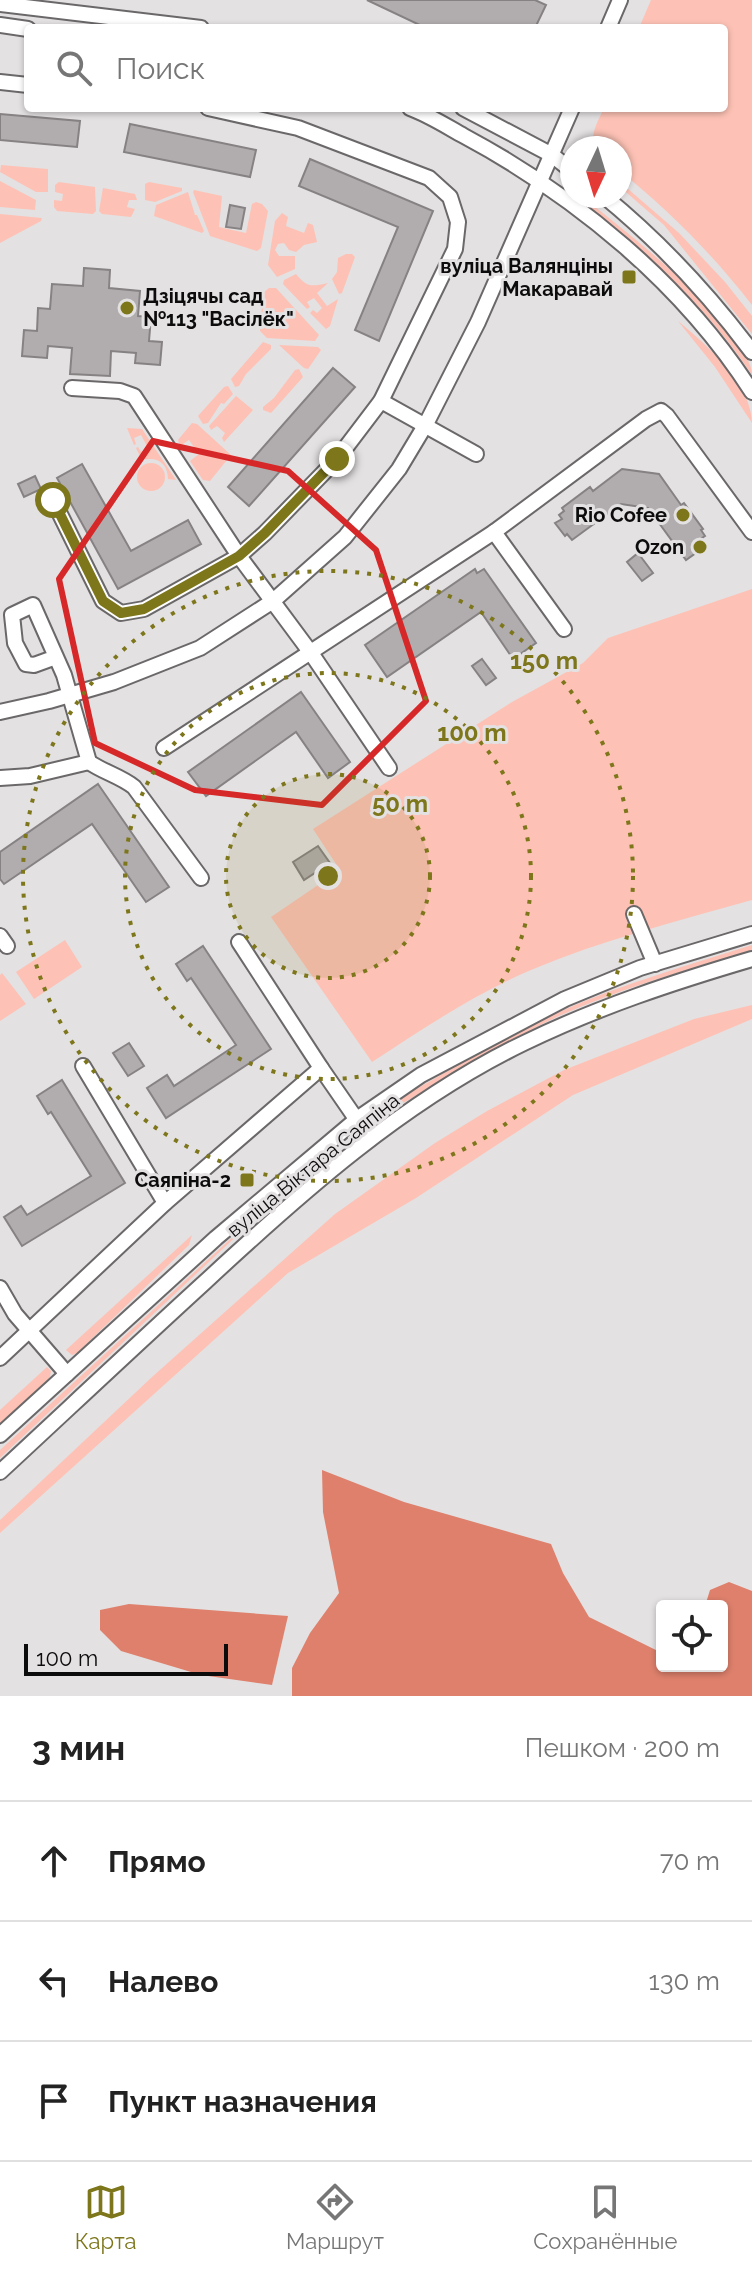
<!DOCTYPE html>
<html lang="ru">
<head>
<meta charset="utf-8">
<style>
  body { margin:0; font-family:Raleway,sans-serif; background:#f6f6f6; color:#222 }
  .controls { position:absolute; right:24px; bottom:24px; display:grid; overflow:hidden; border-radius:8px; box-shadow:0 2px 6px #0004 }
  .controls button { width:72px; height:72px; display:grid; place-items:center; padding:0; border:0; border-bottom:2px solid #e0e0e0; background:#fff; color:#222; font:40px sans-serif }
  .compass { position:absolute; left:560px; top:136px; width:72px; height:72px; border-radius:50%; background:#fff; box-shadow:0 2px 6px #0004; rotate:184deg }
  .scale { position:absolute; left:24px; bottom:20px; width:204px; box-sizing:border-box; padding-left:8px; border:4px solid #0d0c0c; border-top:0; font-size:22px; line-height:28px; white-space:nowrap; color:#0d0c0c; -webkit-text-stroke:6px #e4e1e2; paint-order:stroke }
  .stop { position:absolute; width:24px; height:24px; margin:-18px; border:6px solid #7d761b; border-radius:50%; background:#fff }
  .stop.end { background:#7d761b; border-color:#fff; box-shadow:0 2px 8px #0008 }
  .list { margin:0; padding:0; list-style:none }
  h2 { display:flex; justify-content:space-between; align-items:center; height:104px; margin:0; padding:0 32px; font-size:34px }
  h2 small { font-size:26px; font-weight:400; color:#767676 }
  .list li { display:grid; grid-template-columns:52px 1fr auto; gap:24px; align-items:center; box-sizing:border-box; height:120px; padding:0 32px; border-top:2px solid #e0e0e0 }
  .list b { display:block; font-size:30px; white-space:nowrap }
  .list em { font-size:26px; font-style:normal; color:#767676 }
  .icon { flex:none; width:44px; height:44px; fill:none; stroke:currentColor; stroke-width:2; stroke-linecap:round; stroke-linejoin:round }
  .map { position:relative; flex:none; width:752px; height:1696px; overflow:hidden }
  .search { position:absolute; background:#fff; box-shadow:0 2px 6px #0004; left:24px; right:24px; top:24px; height:88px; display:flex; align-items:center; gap:20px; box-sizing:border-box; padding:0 28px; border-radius:8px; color:#767676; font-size:30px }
  .sheet { height:464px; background:#fff }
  nav { display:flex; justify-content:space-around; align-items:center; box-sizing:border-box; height:112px; border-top:2px solid #e0e0e0; background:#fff; font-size:22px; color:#767676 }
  nav a { display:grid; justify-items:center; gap:4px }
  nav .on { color:#7d761b }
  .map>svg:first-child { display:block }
  .green { fill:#fdc2b5 }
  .forest { fill:#de806c }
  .building { fill:#b1adae; stroke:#868283; stroke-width:2 }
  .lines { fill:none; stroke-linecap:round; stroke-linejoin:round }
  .minor-casing { stroke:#6b6869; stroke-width:18 }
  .minor { stroke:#fff; stroke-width:14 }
  .route { stroke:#7d761b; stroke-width:10 }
  .marked { fill:none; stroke:#d62828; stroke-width:6; stroke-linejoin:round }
  .ring { fill:none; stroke:#7d761b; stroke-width:4; stroke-dasharray:4 8 }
  .poi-dot { fill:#7d761b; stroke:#e4e1e2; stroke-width:3 }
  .labels { text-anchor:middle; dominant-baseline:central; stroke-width:6; stroke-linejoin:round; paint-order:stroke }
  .poi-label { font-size:20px; font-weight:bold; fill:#0d0c0c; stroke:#e4e1e2; text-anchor:end }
  .street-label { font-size:20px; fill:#0d0c0c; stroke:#e4e1e2 }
  .centre { fill:#7d761b; stroke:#e4e1e2; stroke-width:4 }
  .ring-label { font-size:24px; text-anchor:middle; font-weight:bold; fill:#7d761b; stroke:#e4e1e2; stroke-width:6; stroke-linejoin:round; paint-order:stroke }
</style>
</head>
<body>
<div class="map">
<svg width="752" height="1696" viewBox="0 0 752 1696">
  <rect width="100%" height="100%" fill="#e4e1e2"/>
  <g class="green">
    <path d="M651,0h101v305c-39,-50 -82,-94 -132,-134v-23h-26c-4,-14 4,-27 10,-40h120v-80h-85z"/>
    <polygon points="1,165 48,169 48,192 36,192 0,172"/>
    <polygon points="0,181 36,200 35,210 0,207"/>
    <polygon points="59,182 95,187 96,211 93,214 57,211 54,207 54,200 62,201 63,194 55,192 55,185"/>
    <polygon points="149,182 182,188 182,191 155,202 145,200 145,184"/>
    <polygon points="620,182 679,233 725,282 752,316 752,334 664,225 620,187"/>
    <polygon points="103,188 135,194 137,200 129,200 127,207 135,209 131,217 102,214 99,211"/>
    <polygon points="194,190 222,196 219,227 246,233 252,204 256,202 262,204 268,211 261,248 257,251 210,236 193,192"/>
    <polygon points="188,192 195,215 197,215 204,231 202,233 154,216 156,205"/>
    <path d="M586,200c54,42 109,86 149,142 7,10 17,20 17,33 -45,-68 -104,-122 -168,-172z"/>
    <polygon points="282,213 288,217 286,226 304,233 308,223 313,225 317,242 304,245 296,252 289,250 284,243 278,244 275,250 279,256 295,256 295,269 277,277 268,265 275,221"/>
    <polygon points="0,214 42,218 41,221 0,243"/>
    <polygon points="346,254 352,254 355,257 342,293 339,294 332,279 337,272 338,258"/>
    <path d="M296,274c11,13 14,13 32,9l-11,10 10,13 11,-7 -8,27 -4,3 -16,-16 3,-3 4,3 5,-5 -8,-10 -7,4 3,5 -3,2 -24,-25 1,-4z"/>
    <polygon points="269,288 276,288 319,335 315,341 267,338 260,331 263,293"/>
    <path d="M678,321c28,23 74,64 74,102l-37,-56z"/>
    <polygon points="263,342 271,345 271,349 246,374 239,386 235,387 231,379"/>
    <polygon points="279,345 318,347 321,350 308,369 304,368"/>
    <polygon points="299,369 303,377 271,413 263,410 263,407 274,398 295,370"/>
    <polygon points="228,386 233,394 224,404 221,403 208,423 203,424 198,416 224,387"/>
    <polygon points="236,396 253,410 224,442 222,438 225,433 217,426 211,430 209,426"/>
    <polygon points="192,423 197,424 231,455 210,481 203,480 190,461 199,454 189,440 180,446 178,440"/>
    <path d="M127,428l15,1 34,51 -8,-1c0,-16 -11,-23 -26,-19l-6,-12 2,-1 3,5 7,-4 -7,-13 -7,3 2,6 -2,1z"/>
    <circle cx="151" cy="477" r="14"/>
    <path d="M752,589v311c-74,21 -150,40 -221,70 -57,24 -108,59 -159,92l-101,-145 69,-47 -27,-41 199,-127 71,-39 25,-25z"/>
    <polygon points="65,940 82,967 34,999 16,972"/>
    <path d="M752,945v5c-64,20 -131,38 -193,66 -54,25 -103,59 -156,87l-3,-5c54,-29 105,-63 161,-87 62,-27 127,-46 191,-66z"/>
    <polygon points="2,973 26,1004 0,1021 0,975"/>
    <polygon points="752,1005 752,1019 573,1095 416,1198 288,1273 0,1533 0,1520 152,1377 335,1214 435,1143 487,1111 564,1070 694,1019"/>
    <polygon points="333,1145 333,1149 277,1198 0,1458 0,1450"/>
    <polygon points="192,1235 189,1245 77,1353 72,1355 66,1350"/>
    <polygon points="47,1367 51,1371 50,1377 0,1425 0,1410"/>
  </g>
  <g class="forest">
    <polygon points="322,1470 404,1502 551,1544 563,1573 589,1617 662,1653 662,1666 722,1666 722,1606 705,1606 710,1590 729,1582 752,1591 752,1696 292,1696 292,1668 310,1633 339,1593 323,1512"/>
    <polygon points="129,1604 288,1616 272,1685 201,1675 121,1651 100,1630 100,1610"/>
  </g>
  <g class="building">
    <polygon points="367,0 535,0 546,5 535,28 426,28"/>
    <polygon points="0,114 80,121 77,147 0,140"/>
    <polygon points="130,124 256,150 250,177 124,152"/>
    <polygon points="310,159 433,211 379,341 355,330 398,227 299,186"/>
    <polygon points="230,205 245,208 241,229 226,227"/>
    <polygon points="84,268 110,270 109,288 140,291 138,316 151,317 149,341 162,342 160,365 135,363 136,353 111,351 110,376 70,374 72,348 48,346 47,358 22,356 24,330 37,331 38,308 50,309 52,284 83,286"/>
    <polygon points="333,368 355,387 249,506 228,487"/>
    <polygon points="82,464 131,551 188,520 201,544 118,589 57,478"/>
    <polygon points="622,469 659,474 681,505 684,503 703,529 701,530 705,536 702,538 707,545 686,560 648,508 621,504 572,540 567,534 565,536 555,523 562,519 559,515 564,511 562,508 590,487 593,491"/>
    <polygon points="35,476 41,489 24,497 18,484"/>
    <polygon points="638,553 653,573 642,581 627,562"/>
    <polygon points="475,569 477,573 484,569 536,643 513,659 481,612 387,677 365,645"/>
    <polygon points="482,659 496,678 486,685 472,666"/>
    <polygon points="301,692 350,762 328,778 296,732 206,796 188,772"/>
    <polygon points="98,784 169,887 146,902 92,824 4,884 0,879 0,852"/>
    <polygon points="318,846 330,863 304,880 293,862"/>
    <polygon points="203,946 271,1049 166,1118 147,1088 167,1075 174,1086 236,1045 191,978 187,981 176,964"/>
    <polygon points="129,1043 144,1066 128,1076 113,1053"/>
    <polygon points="62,1080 125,1183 22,1246 4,1217 21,1206 27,1215 91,1176 51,1112 48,1114 37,1096"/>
  </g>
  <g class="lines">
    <defs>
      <g id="minor">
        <polyline points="0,4 201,28"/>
        <polyline points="0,25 28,29"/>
        <polyline points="608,28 620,0"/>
        <polyline points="0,82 28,85"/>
        <path d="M410,108c19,7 36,18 54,28 112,60 219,148 288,256"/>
        <polyline points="463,108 552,155 572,171"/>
        <path d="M604,196c56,46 104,97 148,156"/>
        <polyline points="72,388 120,391 134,396 239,556 311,653 389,768"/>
        <polyline points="381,401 476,454"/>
        <polyline points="53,500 103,601 121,613 144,609 239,556 265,533 337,459 381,401 455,249 458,222 450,197 429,178 298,128 208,108"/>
        <polyline points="494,532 564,629"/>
        <path d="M56,657l-22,8 -8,-1 -11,-21 -3,-28 21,-10 31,70 25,87c14,10 31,14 45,25l67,91"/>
        <polyline points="0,712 49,701 114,682 200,648 273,601 345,537 399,469 426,424 478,322 572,108"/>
        <polyline points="164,748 494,532 646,419 661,411 667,416 752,532"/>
        <polyline points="0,778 30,776 89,762"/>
        <polyline points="634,914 655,964"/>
        <polyline points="0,936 7,946"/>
        <polyline points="83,1066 165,1203"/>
        <polyline points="321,1068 370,1139"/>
        <polyline points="0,1288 15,1314 67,1374"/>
        <polyline points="0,1358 165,1203 321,1068 239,942"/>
        <polyline points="0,1435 216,1238 357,1119 421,1075 565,999 640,968 752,934"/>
        <path d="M0,1472c68,-63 136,-127 205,-190 97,-90 199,-181 319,-239 74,-36 150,-61 228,-84"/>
      </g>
    </defs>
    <use href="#minor" class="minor-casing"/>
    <use href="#minor" class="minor"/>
  </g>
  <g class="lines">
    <polyline class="route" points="53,500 103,601 121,613 144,609 239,556 265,533 337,459"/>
  </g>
  <path class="marked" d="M153,441l135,30 88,79 50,151 -104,104 -127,-15 -100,-47 -36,-164z"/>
  <circle cx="328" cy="876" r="102" fill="#7d761b" fill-opacity=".12"/>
  <g class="ring">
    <circle cx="328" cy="876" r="102"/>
    <circle cx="328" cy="876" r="203"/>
    <circle cx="328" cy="876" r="305"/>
  </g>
  <g class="poi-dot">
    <rect x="621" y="269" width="16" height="16" rx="4"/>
    <circle cx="127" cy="308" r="8"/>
    <circle cx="683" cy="515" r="8"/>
    <circle cx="700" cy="547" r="8"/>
    <rect x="239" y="1172" width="16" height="16" rx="4"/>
  </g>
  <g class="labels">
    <g class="poi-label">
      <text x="613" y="266">вуліца Валянціны<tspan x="613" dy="23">Макаравай</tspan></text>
      <text x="143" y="296" text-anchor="start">Дзіцячы сад<tspan x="143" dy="23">№113 "Васілёк"</tspan></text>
      <text x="667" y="515">Rio Cofee</text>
      <text x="684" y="547">Ozon</text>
      <text x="231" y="1180">Саяпіна-2</text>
    </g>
    <g class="street-label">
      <text transform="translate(313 1165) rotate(-39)">вуліца Віктара Саяпіна</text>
    </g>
  </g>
  <circle cx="328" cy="876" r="12" class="centre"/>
  <g class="ring-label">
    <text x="544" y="669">150 m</text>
    <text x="472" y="741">100 m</text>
    <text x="400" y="812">50 m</text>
  </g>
</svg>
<div class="controls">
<button><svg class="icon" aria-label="locate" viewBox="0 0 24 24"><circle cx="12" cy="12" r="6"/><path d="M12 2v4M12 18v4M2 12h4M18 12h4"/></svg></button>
</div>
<svg class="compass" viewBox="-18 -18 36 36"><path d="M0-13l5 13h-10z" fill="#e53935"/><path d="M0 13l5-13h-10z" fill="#767676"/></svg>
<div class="scale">100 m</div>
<div class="stop" style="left:53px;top:500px"></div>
<div class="stop end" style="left:337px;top:459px"></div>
<div class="search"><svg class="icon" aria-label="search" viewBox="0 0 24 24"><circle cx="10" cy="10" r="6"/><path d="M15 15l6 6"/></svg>Поиск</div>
</div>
<section class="sheet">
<h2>3 мин<small>Пешком · 200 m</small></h2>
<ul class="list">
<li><svg class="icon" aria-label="ahead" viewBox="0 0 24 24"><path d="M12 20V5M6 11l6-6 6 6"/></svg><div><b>Прямо</b></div><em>70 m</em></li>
<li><svg class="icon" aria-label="left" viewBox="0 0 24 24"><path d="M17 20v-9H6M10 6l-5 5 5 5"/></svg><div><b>Налево</b></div><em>130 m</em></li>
<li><svg class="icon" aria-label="arrive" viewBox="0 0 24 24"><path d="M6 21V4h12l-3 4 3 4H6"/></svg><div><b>Пункт назначения</b></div></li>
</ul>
</section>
<nav>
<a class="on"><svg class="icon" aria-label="map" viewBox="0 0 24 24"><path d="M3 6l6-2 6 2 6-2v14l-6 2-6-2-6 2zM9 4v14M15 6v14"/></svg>Карта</a>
<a><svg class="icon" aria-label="directions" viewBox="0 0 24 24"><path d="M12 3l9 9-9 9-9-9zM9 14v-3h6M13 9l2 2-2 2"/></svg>Маршрут</a>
<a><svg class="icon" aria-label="saved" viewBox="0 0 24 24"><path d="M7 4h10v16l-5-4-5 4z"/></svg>Сохранённые</a>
</nav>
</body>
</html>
